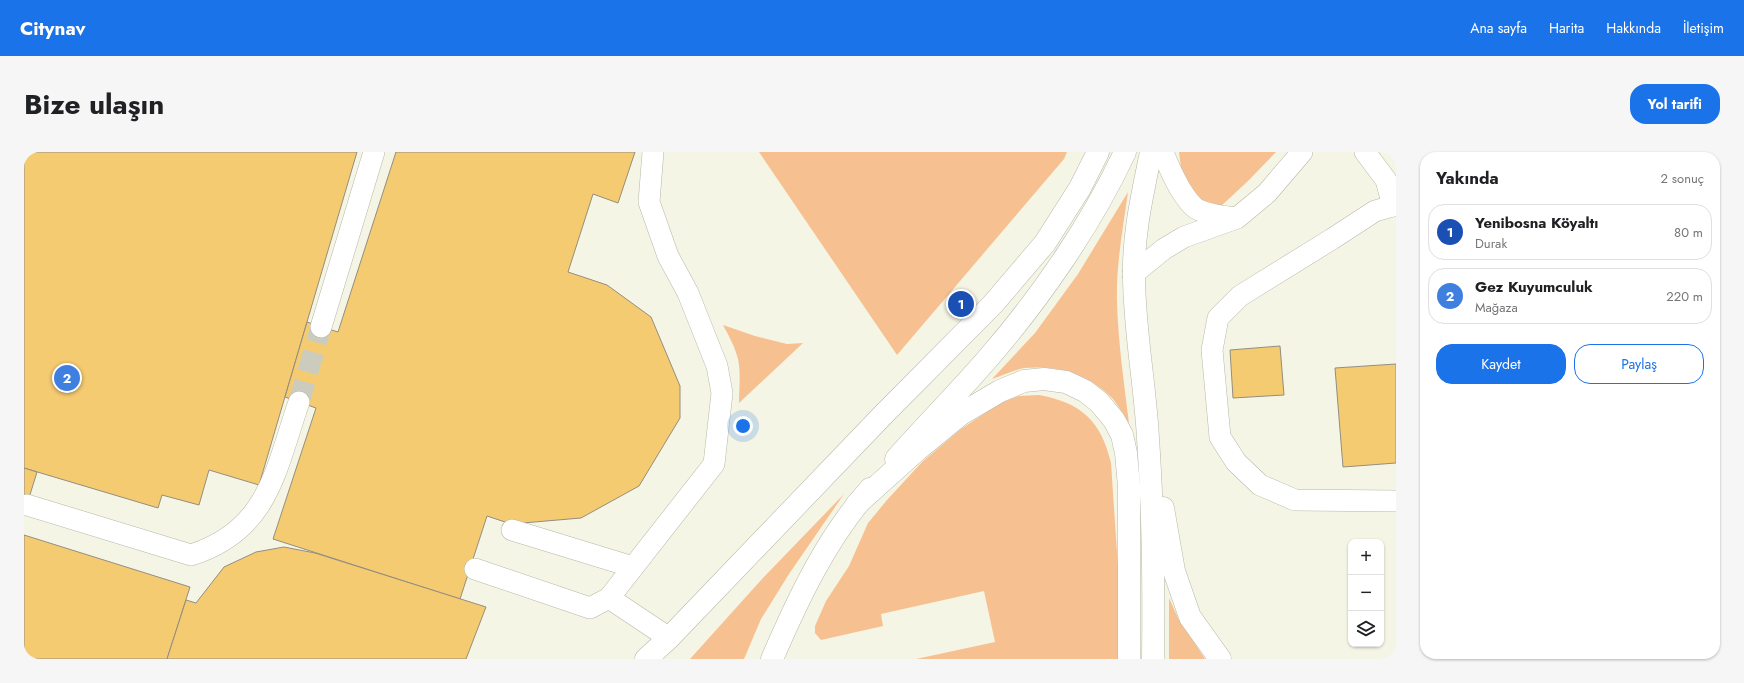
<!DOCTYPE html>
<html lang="tr">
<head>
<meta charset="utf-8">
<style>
  body { margin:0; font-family:Jost,sans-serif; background:#f6f6f6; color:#202124 }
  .controls { position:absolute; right:12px; bottom:12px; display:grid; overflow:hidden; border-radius:8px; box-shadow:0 1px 3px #0004 }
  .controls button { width:36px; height:36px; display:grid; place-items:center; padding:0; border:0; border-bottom:1px solid #e0e0e0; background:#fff; color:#202124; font:20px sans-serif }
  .you { position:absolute; left:719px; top:274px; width:14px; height:14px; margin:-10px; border:3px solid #fff; border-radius:50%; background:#1a73e8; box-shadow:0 0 0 6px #1a73e833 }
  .badge { display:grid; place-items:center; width:26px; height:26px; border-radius:50%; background:#1a73e8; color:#fff; font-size:13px; font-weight:700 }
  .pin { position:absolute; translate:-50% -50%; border:2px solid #fff; box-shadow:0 1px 4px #0006 }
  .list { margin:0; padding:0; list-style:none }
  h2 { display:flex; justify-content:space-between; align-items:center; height:52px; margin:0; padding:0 16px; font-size:17px }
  h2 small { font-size:13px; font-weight:400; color:#757577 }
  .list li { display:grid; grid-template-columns:26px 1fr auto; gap:12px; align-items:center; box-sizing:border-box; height:56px; margin:0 8px 8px; padding:0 8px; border:1px solid #e0e0e0; border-radius:16px }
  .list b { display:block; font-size:15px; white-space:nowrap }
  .list p { margin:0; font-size:13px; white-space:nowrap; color:#757577 }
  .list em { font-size:13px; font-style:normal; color:#757577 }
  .actions { display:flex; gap:8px; padding:12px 16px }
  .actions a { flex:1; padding:9px 0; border:1px solid #1a73e8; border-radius:16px; text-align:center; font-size:14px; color:#1a73e8 }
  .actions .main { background:#1a73e8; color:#fff }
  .icon { flex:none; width:22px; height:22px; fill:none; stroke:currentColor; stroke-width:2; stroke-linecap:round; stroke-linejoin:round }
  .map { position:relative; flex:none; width:1372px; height:507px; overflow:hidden; border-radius:16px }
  header { display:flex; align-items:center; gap:24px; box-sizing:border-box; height:56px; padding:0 20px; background:#1a73e8; color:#fff }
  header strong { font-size:19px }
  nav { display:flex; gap:22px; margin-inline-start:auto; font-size:14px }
  .intro { display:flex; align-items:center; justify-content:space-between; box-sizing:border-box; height:96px; padding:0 24px }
  h1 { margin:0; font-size:28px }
  .button { padding:10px 18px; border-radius:16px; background:#1a73e8; color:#fff; font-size:14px; font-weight:700 }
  main { display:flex; gap:24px; padding:0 24px }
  aside { flex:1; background:#fff; border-radius:16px; box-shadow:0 1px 3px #0004 }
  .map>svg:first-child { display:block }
  .green { fill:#f7c090 }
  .building { fill:#f5cb71; stroke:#948d80 }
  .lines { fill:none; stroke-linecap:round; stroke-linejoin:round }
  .minor-tunnel { stroke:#ccccbe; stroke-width:21; stroke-dasharray:21 10; stroke-linecap:butt }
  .minor-casing { stroke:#b7b7a8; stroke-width:22 }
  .major-casing { stroke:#b7b7a8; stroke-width:23 }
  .highway-casing { stroke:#b7b7a8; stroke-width:23 }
  .minor { stroke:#fff; stroke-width:21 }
  .major { stroke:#fff; stroke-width:22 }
  .highway { stroke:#fff; stroke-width:22 }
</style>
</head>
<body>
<header>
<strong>Citynav</strong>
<nav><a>Ana sayfa</a><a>Harita</a><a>Hakkında</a><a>İletişim</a></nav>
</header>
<div class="intro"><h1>Bize ulaşın</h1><a class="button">Yol tarifi</a></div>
<main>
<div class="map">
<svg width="1372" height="507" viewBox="0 0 1372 507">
  <rect width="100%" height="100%" fill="#f5f5e5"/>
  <g class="green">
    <polygon points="735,0 1043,0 1040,7 873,203"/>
    <polygon points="1155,0 1252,0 1224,29 1196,55 1171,46 1158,24"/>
    <path d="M1104,40c-5,36 -12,73 -11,109 1,41 7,81 12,122 -6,-8 -11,-19 -18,-26 -25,-24 -52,-32 -87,-29 -10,2 -22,8 -32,11l43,-46 43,-59z"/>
    <path d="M699,173l32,11 32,8 16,-1 -64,60c0,-14 2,-30 -1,-44 -3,-12 -9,-23 -15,-34z"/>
    <path d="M1015,243c43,8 62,26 72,68l8,119 -1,77h-202l79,-17 -11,-51 -103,23 2,12 -62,14 -6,-7v-7l11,-25 23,-35 19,-43 19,-23 35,-38 39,-33 41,-27 17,-6z"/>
    <polygon points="820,342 765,422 737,467 720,507 666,507 738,427"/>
    <polygon points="1145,446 1154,466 1181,507 1145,507"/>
  </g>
  <g class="building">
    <polygon points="0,0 333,0 235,333 185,318 175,353 138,343 134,356 0,316"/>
    <polygon points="372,0 611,0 594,51 569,42 544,120 583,133 627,165 656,234 656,266 615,334 557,366 487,372 463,364 436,447 249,387 292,256 261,245 283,170 314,180"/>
    <polygon points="1256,194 1260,243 1209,246 1206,198"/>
    <polygon points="1372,212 1372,311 1319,315 1311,216"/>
    <polygon points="0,316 13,320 0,362"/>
    <polygon points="0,383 166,435 143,507 0,507"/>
    <polygon points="260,395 291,401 462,455 442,507 143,507 162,448 172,451 200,415 232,400"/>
  </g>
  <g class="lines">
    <polyline class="minor-tunnel" points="275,250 297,175"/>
    <defs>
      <g id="minor">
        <path d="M1139,0c6,16 18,43 31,55 10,8 29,9 42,11"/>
        <polyline points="1341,0 1362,28 1369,54"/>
        <polyline points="1372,53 1351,59 1308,87 1216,144 1194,166 1188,198 1196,285 1212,310 1236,333 1271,348 1372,349"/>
        <polyline points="1109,122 1140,97 1160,85 1213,66 1243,41 1278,0"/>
        <polyline points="297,175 350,0"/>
        <path d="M3,353l164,50c78,-25 84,-84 108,-153"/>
        <polyline points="488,378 609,415"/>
        <polyline points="451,417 566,456 585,446 690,312 698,241 693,214 664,141 644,104 625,50 629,0"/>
        <polyline points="585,446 645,486"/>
      </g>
      <g id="major">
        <path d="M872,307c31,-35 64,-68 94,-103 51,-59 102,-133 135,-204"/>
        <polyline points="622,507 645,486 857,265 969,152 1021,91 1056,36 1074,0"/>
        <path d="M748,507c26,-60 54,-120 98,-170"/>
      </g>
      <g id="highway">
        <path d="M1127,0c-8,40 -18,81 -17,123 0,54 11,108 14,163 5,73 6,147 5,221"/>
        <polyline points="833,352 893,298 937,262 976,239 1000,229 1020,227 1042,230 1061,239 1075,250 1090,268 1098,283 1102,301 1105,334 1105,507"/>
        <polyline points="1139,356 1150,419 1166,465 1196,507"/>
      </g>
    </defs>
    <use href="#minor" class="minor-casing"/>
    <use href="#major" class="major-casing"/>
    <use href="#highway" class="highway-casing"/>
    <use href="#minor" class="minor"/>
    <use href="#major" class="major"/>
    <use href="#highway" class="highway"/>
  </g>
</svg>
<div class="controls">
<button>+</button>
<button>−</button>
<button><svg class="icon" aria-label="layers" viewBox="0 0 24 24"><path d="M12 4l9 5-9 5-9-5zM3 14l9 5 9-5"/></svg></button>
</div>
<div class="you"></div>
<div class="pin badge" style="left:937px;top:152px;background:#1a4fb4">1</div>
<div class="pin badge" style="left:43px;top:226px;background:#3f7fe0">2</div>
</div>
<aside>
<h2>Yakında<small>2 sonuç</small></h2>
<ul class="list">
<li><span class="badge" style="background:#1a4fb4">1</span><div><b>Yenibosna Köyaltı</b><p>Durak</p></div><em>80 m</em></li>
<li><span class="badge" style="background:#3f7fe0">2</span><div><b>Gez Kuyumculuk</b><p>Mağaza</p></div><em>220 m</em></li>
</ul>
<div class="actions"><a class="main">Kaydet</a><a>Paylaş</a></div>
</aside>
</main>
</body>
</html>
